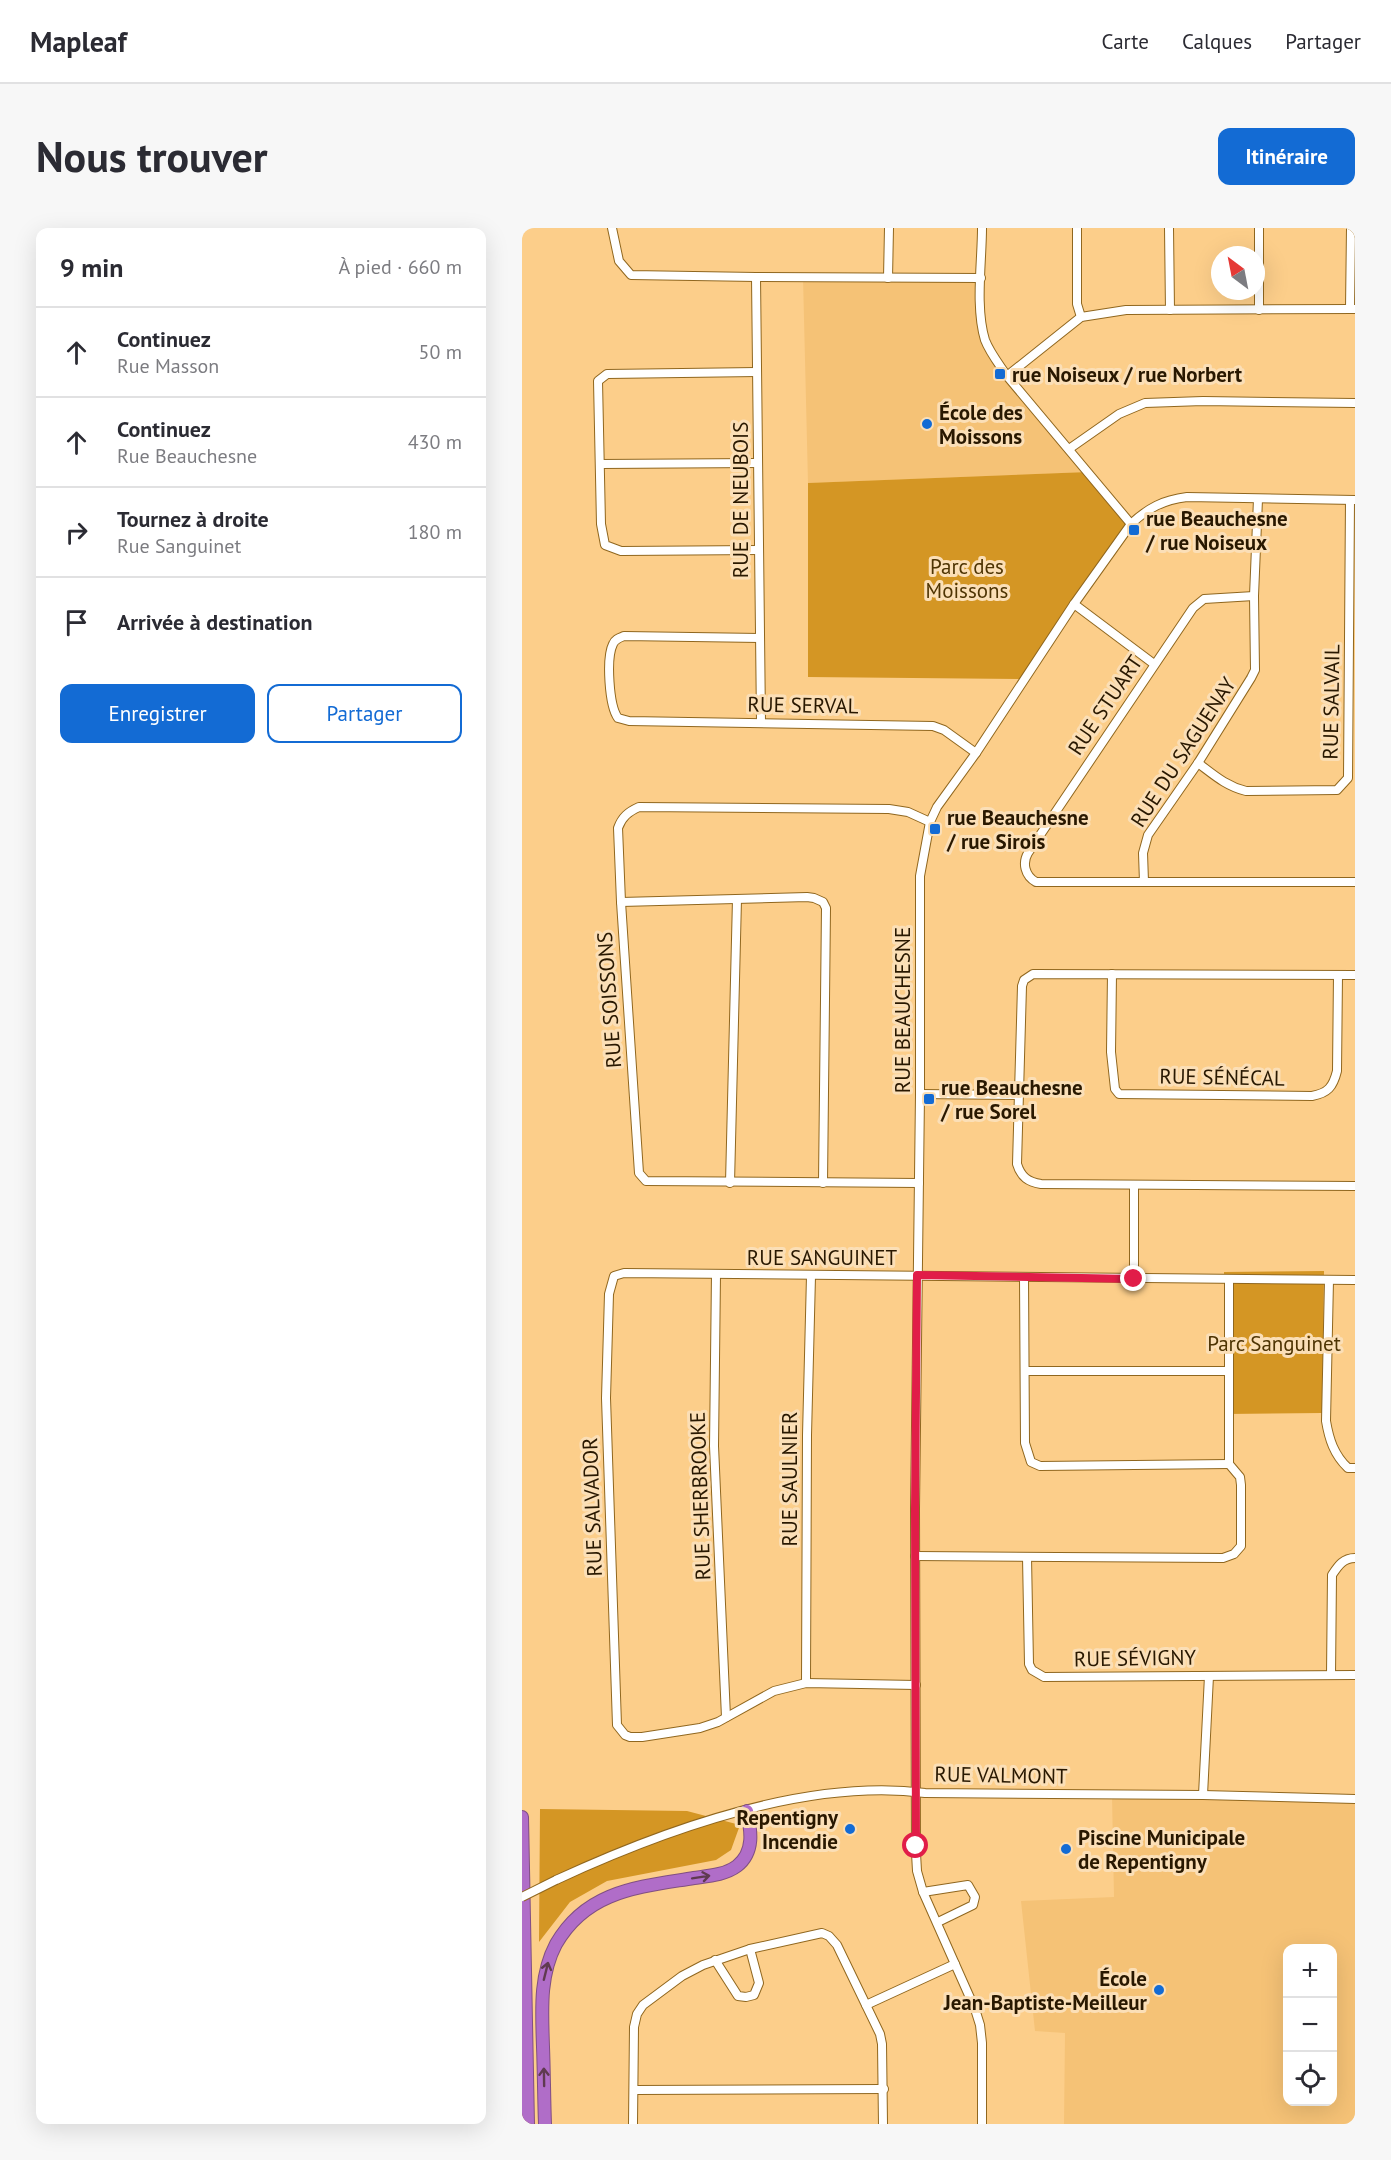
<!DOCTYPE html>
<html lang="fr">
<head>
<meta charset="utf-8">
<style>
  body { margin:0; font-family:"PT Sans",sans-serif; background:#f7f7f7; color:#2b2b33 }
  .controls { position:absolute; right:18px; bottom:18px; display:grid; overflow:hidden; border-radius:12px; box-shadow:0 6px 24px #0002 }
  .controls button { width:54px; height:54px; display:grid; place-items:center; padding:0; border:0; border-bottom:2px solid #e1e1e2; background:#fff; color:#2b2b33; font:30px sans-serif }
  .compass { position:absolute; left:689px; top:18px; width:54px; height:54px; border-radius:50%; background:#fff; box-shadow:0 6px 24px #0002; rotate:328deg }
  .stop { position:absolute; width:18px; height:18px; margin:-14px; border:4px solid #e11d48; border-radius:50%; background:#fff }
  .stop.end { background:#e11d48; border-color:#fff; box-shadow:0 2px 6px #0008 }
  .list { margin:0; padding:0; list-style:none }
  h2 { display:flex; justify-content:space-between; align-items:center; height:78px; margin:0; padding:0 24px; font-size:26px }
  h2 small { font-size:20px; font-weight:400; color:#7c7c81 }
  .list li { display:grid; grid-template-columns:39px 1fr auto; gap:18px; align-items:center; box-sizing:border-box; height:90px; padding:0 24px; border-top:2px solid #e1e1e2 }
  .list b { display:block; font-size:22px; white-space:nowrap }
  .list p { margin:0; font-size:20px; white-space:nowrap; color:#7c7c81 }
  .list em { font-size:20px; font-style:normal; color:#7c7c81 }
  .actions { display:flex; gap:12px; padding:18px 24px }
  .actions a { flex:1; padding:14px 0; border:2px solid #136bd4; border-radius:12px; text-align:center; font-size:21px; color:#136bd4 }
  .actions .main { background:#136bd4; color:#fff }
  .icon { flex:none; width:33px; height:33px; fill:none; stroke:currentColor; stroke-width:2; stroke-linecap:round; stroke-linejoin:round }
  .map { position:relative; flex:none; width:833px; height:1896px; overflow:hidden; border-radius:12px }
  header { display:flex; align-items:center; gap:36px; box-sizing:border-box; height:84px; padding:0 30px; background:#fff; border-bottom:2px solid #e1e1e2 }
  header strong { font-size:28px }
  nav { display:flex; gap:33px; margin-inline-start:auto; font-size:21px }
  .intro { display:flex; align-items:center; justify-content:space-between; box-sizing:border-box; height:144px; padding:0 36px }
  h1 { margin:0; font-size:42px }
  .button { padding:15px 27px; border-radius:12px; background:#136bd4; color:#fff; font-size:21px; font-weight:700 }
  main { display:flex; gap:36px; padding:0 36px }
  aside { flex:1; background:#fff; border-radius:12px; box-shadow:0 6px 24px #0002 }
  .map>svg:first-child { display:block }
  .built { fill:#f5c276; fill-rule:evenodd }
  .green { fill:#d49624 }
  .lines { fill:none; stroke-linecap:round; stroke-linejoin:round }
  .minor-casing { stroke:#90671f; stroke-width:10 }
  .highway-casing { stroke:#814f82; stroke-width:14 }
  .minor { stroke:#fff; stroke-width:8 }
  .highway { stroke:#b06dc8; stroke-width:12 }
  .minor-bridge-casing { stroke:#90671f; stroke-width:10; stroke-linecap:butt }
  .minor-bridge { stroke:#fff; stroke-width:8 }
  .oneway { stroke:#5f3a50 }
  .route { stroke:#e11d48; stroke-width:8 }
  .poi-dot { fill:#136bd4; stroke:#fbdfb7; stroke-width:2 }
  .labels { text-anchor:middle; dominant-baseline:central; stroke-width:6; stroke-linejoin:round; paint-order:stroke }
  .poi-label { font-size:21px; font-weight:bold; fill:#291800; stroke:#fbdfb7; text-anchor:start }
  .street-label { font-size:21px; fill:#291800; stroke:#fbdfb7 }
  .park-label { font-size:21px; fill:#4e3403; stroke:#fbdfb7 }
</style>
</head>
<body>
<header>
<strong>Mapleaf</strong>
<nav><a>Carte</a><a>Calques</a><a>Partager</a></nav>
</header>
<div class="intro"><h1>Nous trouver</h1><a class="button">Itinéraire</a></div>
<main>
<aside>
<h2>9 min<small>À pied · 660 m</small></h2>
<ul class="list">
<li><svg class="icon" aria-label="ahead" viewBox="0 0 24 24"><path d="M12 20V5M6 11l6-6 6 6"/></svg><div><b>Continuez</b><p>Rue Masson</p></div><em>50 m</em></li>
<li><svg class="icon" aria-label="ahead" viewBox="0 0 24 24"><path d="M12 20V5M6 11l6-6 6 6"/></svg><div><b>Continuez</b><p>Rue Beauchesne</p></div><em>430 m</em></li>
<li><svg class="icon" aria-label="right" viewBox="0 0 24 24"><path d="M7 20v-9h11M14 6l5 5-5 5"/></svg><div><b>Tournez à droite</b><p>Rue Sanguinet</p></div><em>180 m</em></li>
<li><svg class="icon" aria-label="arrive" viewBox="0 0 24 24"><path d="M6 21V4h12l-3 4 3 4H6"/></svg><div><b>Arrivée à destination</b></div></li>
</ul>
<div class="actions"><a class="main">Enregistrer</a><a>Partager</a></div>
</aside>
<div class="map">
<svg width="833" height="1896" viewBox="0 0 833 1896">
  <rect width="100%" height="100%" fill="#fcce8a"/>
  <g class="built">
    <polygon points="281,49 459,50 459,88 467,121 566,244 286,255"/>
    <path d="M590,1567l243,4v325h-291l1,-91 -30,-2 -14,-130 93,-4zM766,1720h44v154h-44z"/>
  </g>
  <g class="green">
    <polygon points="566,244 609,296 503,451 286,449 286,255"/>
    <polygon points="802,1043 800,1185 704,1186 702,1044"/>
    <polygon points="18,1581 165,1583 218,1597 209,1622 194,1632 85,1653 48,1674 17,1714"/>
  </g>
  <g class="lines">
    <defs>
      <g id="minor">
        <polyline points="90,0 97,33 109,47 234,49 459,50"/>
        <path d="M460,0c0,34 -7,79 3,112 5,13 14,24 22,36l124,148"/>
        <polyline points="555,0 555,76 559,89"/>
        <polyline points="647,0 648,82"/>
        <polyline points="234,49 239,494"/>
        <polyline points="366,50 367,0"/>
        <polyline points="828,81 829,0"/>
        <polyline points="737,82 737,0"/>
        <polyline points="235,144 85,146 76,153 79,296 83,317 99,323 237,322"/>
        <polyline points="485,148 559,89 604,82 833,81"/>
        <polyline points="547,221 597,186 623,175 681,173 833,175"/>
        <polyline points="78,236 236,235"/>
        <path d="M732,368l-50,3 -11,9 -165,245c-6,10 -3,23 8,29h319"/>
        <polyline points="552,376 632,436"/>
        <path d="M238,410l-136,-2c-5,2 -9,3 -11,8 -7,14 -4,62 5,74l11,3 304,5 11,4 32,23"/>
        <path d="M676,535c16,12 28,23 48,28l91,-1 11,-12 2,-278"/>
        <polyline points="622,654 621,625 626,607 676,535 729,450 733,442 732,368 736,271"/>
        <polyline points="99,674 285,669 292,670 301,674 304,680 301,955"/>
        <path d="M590,746l-1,78 4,37 4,5 193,2c16,-3 21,-9 25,-25l1,-96"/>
        <path d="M833,747l-322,-1 -9,6 -2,6 -5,178c4,13 11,18 24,20l314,2"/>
        <polyline points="398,866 497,867"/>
        <polyline points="208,955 215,671"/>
        <path d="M397,955l-273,-2 -7,-8 -18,-271 -3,-74c4,-11 10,-16 21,-21l250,2 19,3 22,10"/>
        <polyline points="194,1046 192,1218 204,1489"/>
        <polyline points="502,1050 503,1215 509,1234 518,1238 707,1236"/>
        <polyline points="612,1051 612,957"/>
        <path d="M807,1052l-3,141c3,18 8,34 22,47h7"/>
        <polyline points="503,1143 706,1143"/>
        <polyline points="393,1328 701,1330 712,1326 719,1318 719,1257 718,1249 707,1236 707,1051"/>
        <polyline points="505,1329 507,1436 510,1442 522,1449 833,1447"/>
        <path d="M809,1447l1,-100c6,-9 11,-17 23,-17"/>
        <polyline points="284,1455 285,1207 289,1048"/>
        <polyline points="394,1457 284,1455 252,1463 196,1494 178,1500 120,1509 108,1509 103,1507 95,1497 84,1170 87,1066 92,1048 102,1045 833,1052"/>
        <polyline points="681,1567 687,1448"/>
        <path d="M34,1652c106,-49 251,-102 369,-87l278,2 152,4"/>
        <polyline points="401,1664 446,1657 453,1669 451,1677 416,1694"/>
        <polyline points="193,1732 216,1768 224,1769 232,1767 237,1755 228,1721"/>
        <polyline points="344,1777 433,1736"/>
        <polyline points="112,1862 362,1861"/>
        <polyline points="111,1896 112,1799 115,1786 121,1777 160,1748 181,1737 228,1721 300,1705 307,1708 315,1717 358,1806 360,1816 361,1896"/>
        <path d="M460,1896v-81l-2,-18 -5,-16 -52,-117 -6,-21 -1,-18 -1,-344 5,-415v-218l10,-54 7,-15 39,-54 98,-149 57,-80c17,-16 32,-24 56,-27l168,3"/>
      </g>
      <g id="highway">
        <polyline points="0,1589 6,1896"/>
        <path d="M23,1896c-1,-26 -1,-52 -2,-77 -1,-35 -4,-71 13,-103 31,-54 83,-57 138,-66 14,-2 31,-3 43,-12 18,-14 14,-36 10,-55"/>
      </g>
    </defs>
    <use href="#minor" class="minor-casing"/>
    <use href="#highway" class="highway-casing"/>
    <use href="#minor" class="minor"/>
    <use href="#highway" class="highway"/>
    <defs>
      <polyline id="minor-bridge" points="0,1669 34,1652"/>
    </defs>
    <use href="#minor-bridge" class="minor-bridge-casing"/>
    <use href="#minor-bridge" class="minor-bridge"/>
  </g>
  <defs><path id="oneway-shaft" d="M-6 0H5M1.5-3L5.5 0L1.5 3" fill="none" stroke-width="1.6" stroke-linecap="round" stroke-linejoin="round" transform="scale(1.5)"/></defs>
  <g class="oneway">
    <use href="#oneway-shaft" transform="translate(179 1649) rotate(-9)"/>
    <use href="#oneway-shaft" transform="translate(24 1743) rotate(-76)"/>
    <use href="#oneway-shaft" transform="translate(22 1849) rotate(-91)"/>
  </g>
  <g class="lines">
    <polyline class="route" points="394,1618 393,1281 395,1047 612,1051"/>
  </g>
  <g class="poi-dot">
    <rect x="472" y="140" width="12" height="12" rx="3"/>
    <circle cx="405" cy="196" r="6"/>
    <rect x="606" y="296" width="12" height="12" rx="3"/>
    <rect x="407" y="595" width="12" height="12" rx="3"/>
    <rect x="401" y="865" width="12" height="12" rx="3"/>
    <circle cx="328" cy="1601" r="6"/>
    <circle cx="544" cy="1621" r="6"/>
    <circle cx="637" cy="1762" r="6"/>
  </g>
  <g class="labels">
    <g class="poi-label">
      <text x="490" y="146">rue Noiseux / rue Norbert</text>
      <text x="417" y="184">École des<tspan x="417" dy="24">Moissons</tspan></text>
      <text x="624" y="290">rue Beauchesne<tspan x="624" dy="24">/ rue Noiseux</tspan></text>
      <text x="425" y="589">rue Beauchesne<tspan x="425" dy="24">/ rue Sirois</tspan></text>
      <text x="419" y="859">rue Beauchesne<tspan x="419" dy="24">/ rue Sorel</tspan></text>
      <text x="316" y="1589" text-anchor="end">Repentigny<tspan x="316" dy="24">Incendie</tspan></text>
      <text x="556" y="1609">Piscine Municipale<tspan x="556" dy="24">de Repentigny</tspan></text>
      <text x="625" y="1750" text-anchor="end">École<tspan x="625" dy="24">Jean-Baptiste-Meilleur</tspan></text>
    </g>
    <g class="street-label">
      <text transform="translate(218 272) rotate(-90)">RUE DE NEUBOIS</text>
      <text transform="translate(809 474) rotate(-89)">RUE SALVAIL</text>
      <text transform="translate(281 477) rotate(1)">RUE SERVAL</text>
      <text transform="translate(583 477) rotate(-56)">RUE STUART</text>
      <text transform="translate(661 524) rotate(-57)">RUE DU SAGUENAY</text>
      <text transform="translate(87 772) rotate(-94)">RUE SOISSONS</text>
      <text transform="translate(380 782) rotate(-90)">RUE BEAUCHESNE</text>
      <text transform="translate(700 849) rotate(1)">RUE SÉNÉCAL</text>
      <text x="300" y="1029">RUE SANGUINET</text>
      <text transform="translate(267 1251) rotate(-90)">RUE SAULNIER</text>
      <text transform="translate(178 1268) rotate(-92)">RUE SHERBROOKE</text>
      <text transform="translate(70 1279) rotate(-92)">RUE SALVADOR</text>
      <text transform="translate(613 1430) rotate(-1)">RUE SÉVIGNY</text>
      <text transform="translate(479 1547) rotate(1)">RUE VALMONT</text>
    </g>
    <g class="park-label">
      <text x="445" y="338">Parc des<tspan x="445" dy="24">Moissons</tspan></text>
      <text x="752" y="1115">Parc Sanguinet</text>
    </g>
  </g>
</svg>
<div class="controls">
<button>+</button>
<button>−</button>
<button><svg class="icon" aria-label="locate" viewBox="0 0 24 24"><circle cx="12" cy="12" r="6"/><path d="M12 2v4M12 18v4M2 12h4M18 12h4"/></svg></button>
</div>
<svg class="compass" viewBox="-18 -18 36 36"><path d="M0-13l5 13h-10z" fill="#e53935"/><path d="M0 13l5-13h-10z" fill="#7c7c81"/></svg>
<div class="stop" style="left:394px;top:1618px"></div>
<div class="stop end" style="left:612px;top:1051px"></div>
</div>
</main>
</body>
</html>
